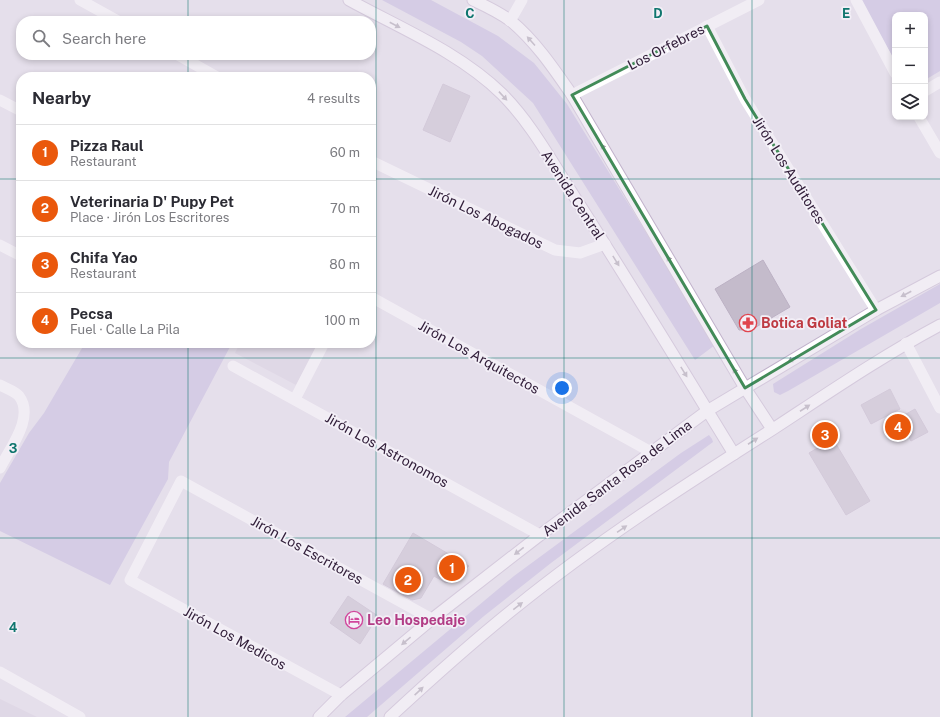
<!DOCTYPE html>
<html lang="en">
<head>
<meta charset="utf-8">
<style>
  body { margin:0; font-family:"Public Sans",sans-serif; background:#f2f2f3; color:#2b2b33 }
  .controls { position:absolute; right:12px; top:12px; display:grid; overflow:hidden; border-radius:8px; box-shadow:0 2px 6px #0003 }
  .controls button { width:36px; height:36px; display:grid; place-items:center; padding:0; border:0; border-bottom:1px solid #e1e1e2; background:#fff; color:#2b2b33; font:20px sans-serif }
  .you { position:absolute; left:562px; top:388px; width:14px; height:14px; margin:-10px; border:3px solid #fff; border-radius:50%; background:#1a73e8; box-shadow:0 0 0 6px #1a73e833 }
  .badge { display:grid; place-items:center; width:26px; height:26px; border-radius:50%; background:#ea580c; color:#fff; font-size:13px; font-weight:700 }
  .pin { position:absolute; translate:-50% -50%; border:2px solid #fff; box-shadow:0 1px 4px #0006 }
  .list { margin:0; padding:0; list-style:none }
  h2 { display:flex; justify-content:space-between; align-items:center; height:52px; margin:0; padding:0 16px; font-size:17px }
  h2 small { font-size:13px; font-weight:400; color:#7c7c81 }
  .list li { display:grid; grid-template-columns:26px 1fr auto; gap:12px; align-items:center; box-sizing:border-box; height:56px; padding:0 16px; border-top:1px solid #e1e1e2 }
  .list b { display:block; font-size:15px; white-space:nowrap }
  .list p { margin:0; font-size:13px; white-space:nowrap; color:#7c7c81 }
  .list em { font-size:13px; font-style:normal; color:#7c7c81 }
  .icon { flex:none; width:22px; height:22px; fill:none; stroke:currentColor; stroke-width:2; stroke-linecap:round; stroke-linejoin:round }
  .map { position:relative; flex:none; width:940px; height:717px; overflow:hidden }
  .search { position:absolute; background:#fff; box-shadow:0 2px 6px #0003; left:16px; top:16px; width:360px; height:44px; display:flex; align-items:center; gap:10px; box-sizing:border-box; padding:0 14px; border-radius:16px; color:#7c7c81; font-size:15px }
  .panel { position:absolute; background:#fff; box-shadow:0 2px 6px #0003; left:16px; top:72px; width:360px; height:276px; border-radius:16px }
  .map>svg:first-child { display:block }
  .built { fill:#d8d0df }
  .green { fill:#c0b7dd }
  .building { fill:#c4bbcb; stroke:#bcb1c4 }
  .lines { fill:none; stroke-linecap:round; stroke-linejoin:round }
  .secondary-casing { stroke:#c1b2cb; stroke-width:13 }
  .minor { stroke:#fff; stroke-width:11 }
  .secondary { stroke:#fff; stroke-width:11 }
  .oneway { fill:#a39ba7 }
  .marked { fill:none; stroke:#428b58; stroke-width:3; stroke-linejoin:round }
  .grid { fill:none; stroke:#0f766e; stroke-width:1; stroke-opacity:0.55 }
  .labels { text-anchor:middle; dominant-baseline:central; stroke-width:3.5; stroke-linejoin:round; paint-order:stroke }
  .street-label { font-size:14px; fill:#33203b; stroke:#f3eff7 }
  .health-label { font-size:14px; font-weight:bold; fill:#be3a42; stroke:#f3eff7; text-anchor:start }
  .hotel-label { font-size:14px; font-weight:bold; fill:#b23c85; stroke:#f3eff7; text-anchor:start }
  .grid-label { font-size:13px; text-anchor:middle; font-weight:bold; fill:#0f766e; stroke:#f3eff7; stroke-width:3.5; stroke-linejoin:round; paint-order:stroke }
</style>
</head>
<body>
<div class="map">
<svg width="940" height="717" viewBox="0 0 940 717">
  <rect width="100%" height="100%" fill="#e5dfeb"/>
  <g class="built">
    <polygon points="240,343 318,343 296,385 235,353"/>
    <polygon points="0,699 37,717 0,717"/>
  </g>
  <g class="green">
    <polygon points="382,0 431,0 498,36 534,63 567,104 715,345 695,360 533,103 482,56 461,42"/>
    <polygon points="860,0 940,0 940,71 925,80 925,15 895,15 895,61"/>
    <polygon points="940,284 940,303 788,391 780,395 774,392 773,384 861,329"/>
    <polygon points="85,343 232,343 169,462 168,479 110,585 0,531 0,483 29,433 44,413"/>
    <polygon points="709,435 712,439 713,442 551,563 484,616 367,717 345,717 514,576 681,453"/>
  </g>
  <g class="building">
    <polygon points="443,84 470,96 450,142 423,130"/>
    <polygon points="763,260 790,307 751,330 739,330 715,289"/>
    <polygon points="890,389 900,409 871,424 861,405"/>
    <polygon points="915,409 928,432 911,441 899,418"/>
    <polygon points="833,439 870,501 846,515 809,453"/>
    <polygon points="413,533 469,566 446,583 434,576 421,598 412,600 383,584"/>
    <polygon points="348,596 378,616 360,644 330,623"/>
  </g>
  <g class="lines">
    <defs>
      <g id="secondary">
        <path d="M349,0c51,28 110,52 153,94 30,30 51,70 74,105 54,84 106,170 158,255"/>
        <path d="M473,0c13,6 27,13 38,21 25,21 43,48 61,74l173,293 27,41"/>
        <polyline points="319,717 341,695 432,619 540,535 707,411 876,310 940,276"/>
        <path d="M390,717c41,-38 82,-75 126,-110 80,-65 169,-122 257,-178 55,-36 109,-73 167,-104"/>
      </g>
    </defs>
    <use href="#secondary" class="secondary-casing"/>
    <g class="minor">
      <polyline points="80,0 118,21"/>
      <polyline points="856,0 895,73"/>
      <polyline points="510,21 522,0"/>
      <polyline points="707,26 745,99 876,310"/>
      <polyline points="178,55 217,77"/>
      <polyline points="925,91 940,82"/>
      <polyline points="572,95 759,0"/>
      <polyline points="0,100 21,111"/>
      <polyline points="919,117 940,153"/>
      <polyline points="371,161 555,250 580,253 605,244"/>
      <polyline points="0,245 21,256"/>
      <polyline points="371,297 651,452"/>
      <polyline points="906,343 940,408"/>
      <polyline points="233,366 540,535"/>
      <path d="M0,385c5,3 15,6 19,11 16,21 -9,52 -19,72"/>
      <polyline points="295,399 324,343"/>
      <polyline points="0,672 80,717"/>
      <polyline points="341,695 130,580 181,481 432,619"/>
    </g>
    <use href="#secondary" class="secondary"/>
  </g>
  <defs><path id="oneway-solid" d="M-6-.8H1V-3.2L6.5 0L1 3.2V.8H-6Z"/></defs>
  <g class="oneway">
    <use href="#oneway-solid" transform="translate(395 25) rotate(28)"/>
    <use href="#oneway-solid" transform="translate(531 41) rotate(-132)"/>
    <use href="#oneway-solid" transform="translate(503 96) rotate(47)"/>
    <use href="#oneway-solid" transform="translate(604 149) rotate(-121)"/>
    <use href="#oneway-solid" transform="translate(616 261) rotate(58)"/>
    <use href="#oneway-solid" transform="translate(670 261) rotate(-121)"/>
    <use href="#oneway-solid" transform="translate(906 294) rotate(152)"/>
    <use href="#oneway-solid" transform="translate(793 359) rotate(149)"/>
    <use href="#oneway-solid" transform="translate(684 372) rotate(58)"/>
    <use href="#oneway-solid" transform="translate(736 373) rotate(-121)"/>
    <use href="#oneway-solid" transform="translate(805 408) rotate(-33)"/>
    <use href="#oneway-solid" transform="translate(753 441) rotate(-33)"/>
    <use href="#oneway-solid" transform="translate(622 529) rotate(-34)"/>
    <use href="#oneway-solid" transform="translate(519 551) rotate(142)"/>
    <use href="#oneway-solid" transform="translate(518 606) rotate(-38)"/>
    <use href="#oneway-solid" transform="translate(406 641) rotate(140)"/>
    <use href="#oneway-solid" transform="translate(419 691) rotate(-43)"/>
  </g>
  <path d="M0 0H940V717H0ZM707,26l38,73 131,211 -131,78 -173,-293z" fill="#e5dfeb" fill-opacity=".55" fill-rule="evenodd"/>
  <path class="marked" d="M707,26l38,73 131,211 -131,78 -173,-293z"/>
  <path class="grid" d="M188,0v21M376,0v717M564,0v717M752,0v717M188,55v22M0,179h21M371,179h569M188,343v374M0,358h940M0,538h940"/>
  <defs>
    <symbol id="pharmacy-ring" viewBox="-11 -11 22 22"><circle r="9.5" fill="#f3eff7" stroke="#e0444e" stroke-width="1.5"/><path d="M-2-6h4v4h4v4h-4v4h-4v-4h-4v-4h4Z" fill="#e0444e"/></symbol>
    <symbol id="hotel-ring" viewBox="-11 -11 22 22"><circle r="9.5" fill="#f3eff7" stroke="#d1479c" stroke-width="1.5"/><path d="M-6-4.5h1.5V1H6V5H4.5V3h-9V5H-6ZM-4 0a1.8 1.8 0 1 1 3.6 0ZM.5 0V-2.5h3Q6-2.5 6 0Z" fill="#d1479c"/></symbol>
  </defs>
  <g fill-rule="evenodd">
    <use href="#pharmacy-ring" x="738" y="313" width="20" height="20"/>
    <use href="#hotel-ring" x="344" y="610" width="20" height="20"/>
  </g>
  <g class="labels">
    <g class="street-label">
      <text transform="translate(666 47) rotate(-27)">Los Orfebres</text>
      <text transform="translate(789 170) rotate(58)">Jirón Los Auditores</text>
      <text transform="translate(573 195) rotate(57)">Avenida Central</text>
      <text transform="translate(486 217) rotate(26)">Jirón Los Abogados</text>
      <text transform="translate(479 357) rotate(29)">Jirón Los Arquitectos</text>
      <text transform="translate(387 450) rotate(29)">Jirón Los Astronomos</text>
      <text transform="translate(617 478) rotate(-37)">Avenida Santa Rosa de Lima</text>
      <text transform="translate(307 550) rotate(29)">Jirón Los Escritores</text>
      <text transform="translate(235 638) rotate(29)">Jirón Los Medicos</text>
    </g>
    <g class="health-label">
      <text x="761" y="323">Botica Goliat</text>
    </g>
    <g class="hotel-label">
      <text x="367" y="620">Leo Hospedaje</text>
    </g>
  </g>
  <g class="grid-label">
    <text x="470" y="18">C</text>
    <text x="658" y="18">D</text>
    <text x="846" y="18">E</text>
    <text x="13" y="453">3</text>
    <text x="13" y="632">4</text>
  </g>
</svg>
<div class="controls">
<button>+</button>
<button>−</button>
<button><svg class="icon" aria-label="layers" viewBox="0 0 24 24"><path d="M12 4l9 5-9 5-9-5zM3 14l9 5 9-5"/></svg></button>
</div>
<div class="you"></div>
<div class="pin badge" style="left:452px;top:568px">1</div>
<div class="pin badge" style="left:408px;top:580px">2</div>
<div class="pin badge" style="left:825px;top:435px">3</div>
<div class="pin badge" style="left:898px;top:427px">4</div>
<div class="search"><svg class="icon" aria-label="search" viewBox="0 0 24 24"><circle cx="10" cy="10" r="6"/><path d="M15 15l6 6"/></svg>Search here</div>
<section class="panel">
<h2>Nearby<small>4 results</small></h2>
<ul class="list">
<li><span class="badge">1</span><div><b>Pizza Raul</b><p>Restaurant</p></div><em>60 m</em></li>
<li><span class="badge">2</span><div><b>Veterinaria D' Pupy Pet</b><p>Place · Jirón Los Escritores</p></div><em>70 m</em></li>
<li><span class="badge">3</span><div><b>Chifa Yao</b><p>Restaurant</p></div><em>80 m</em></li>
<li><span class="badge">4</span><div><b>Pecsa</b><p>Fuel · Calle La Pila</p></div><em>100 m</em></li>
</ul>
</section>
</div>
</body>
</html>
